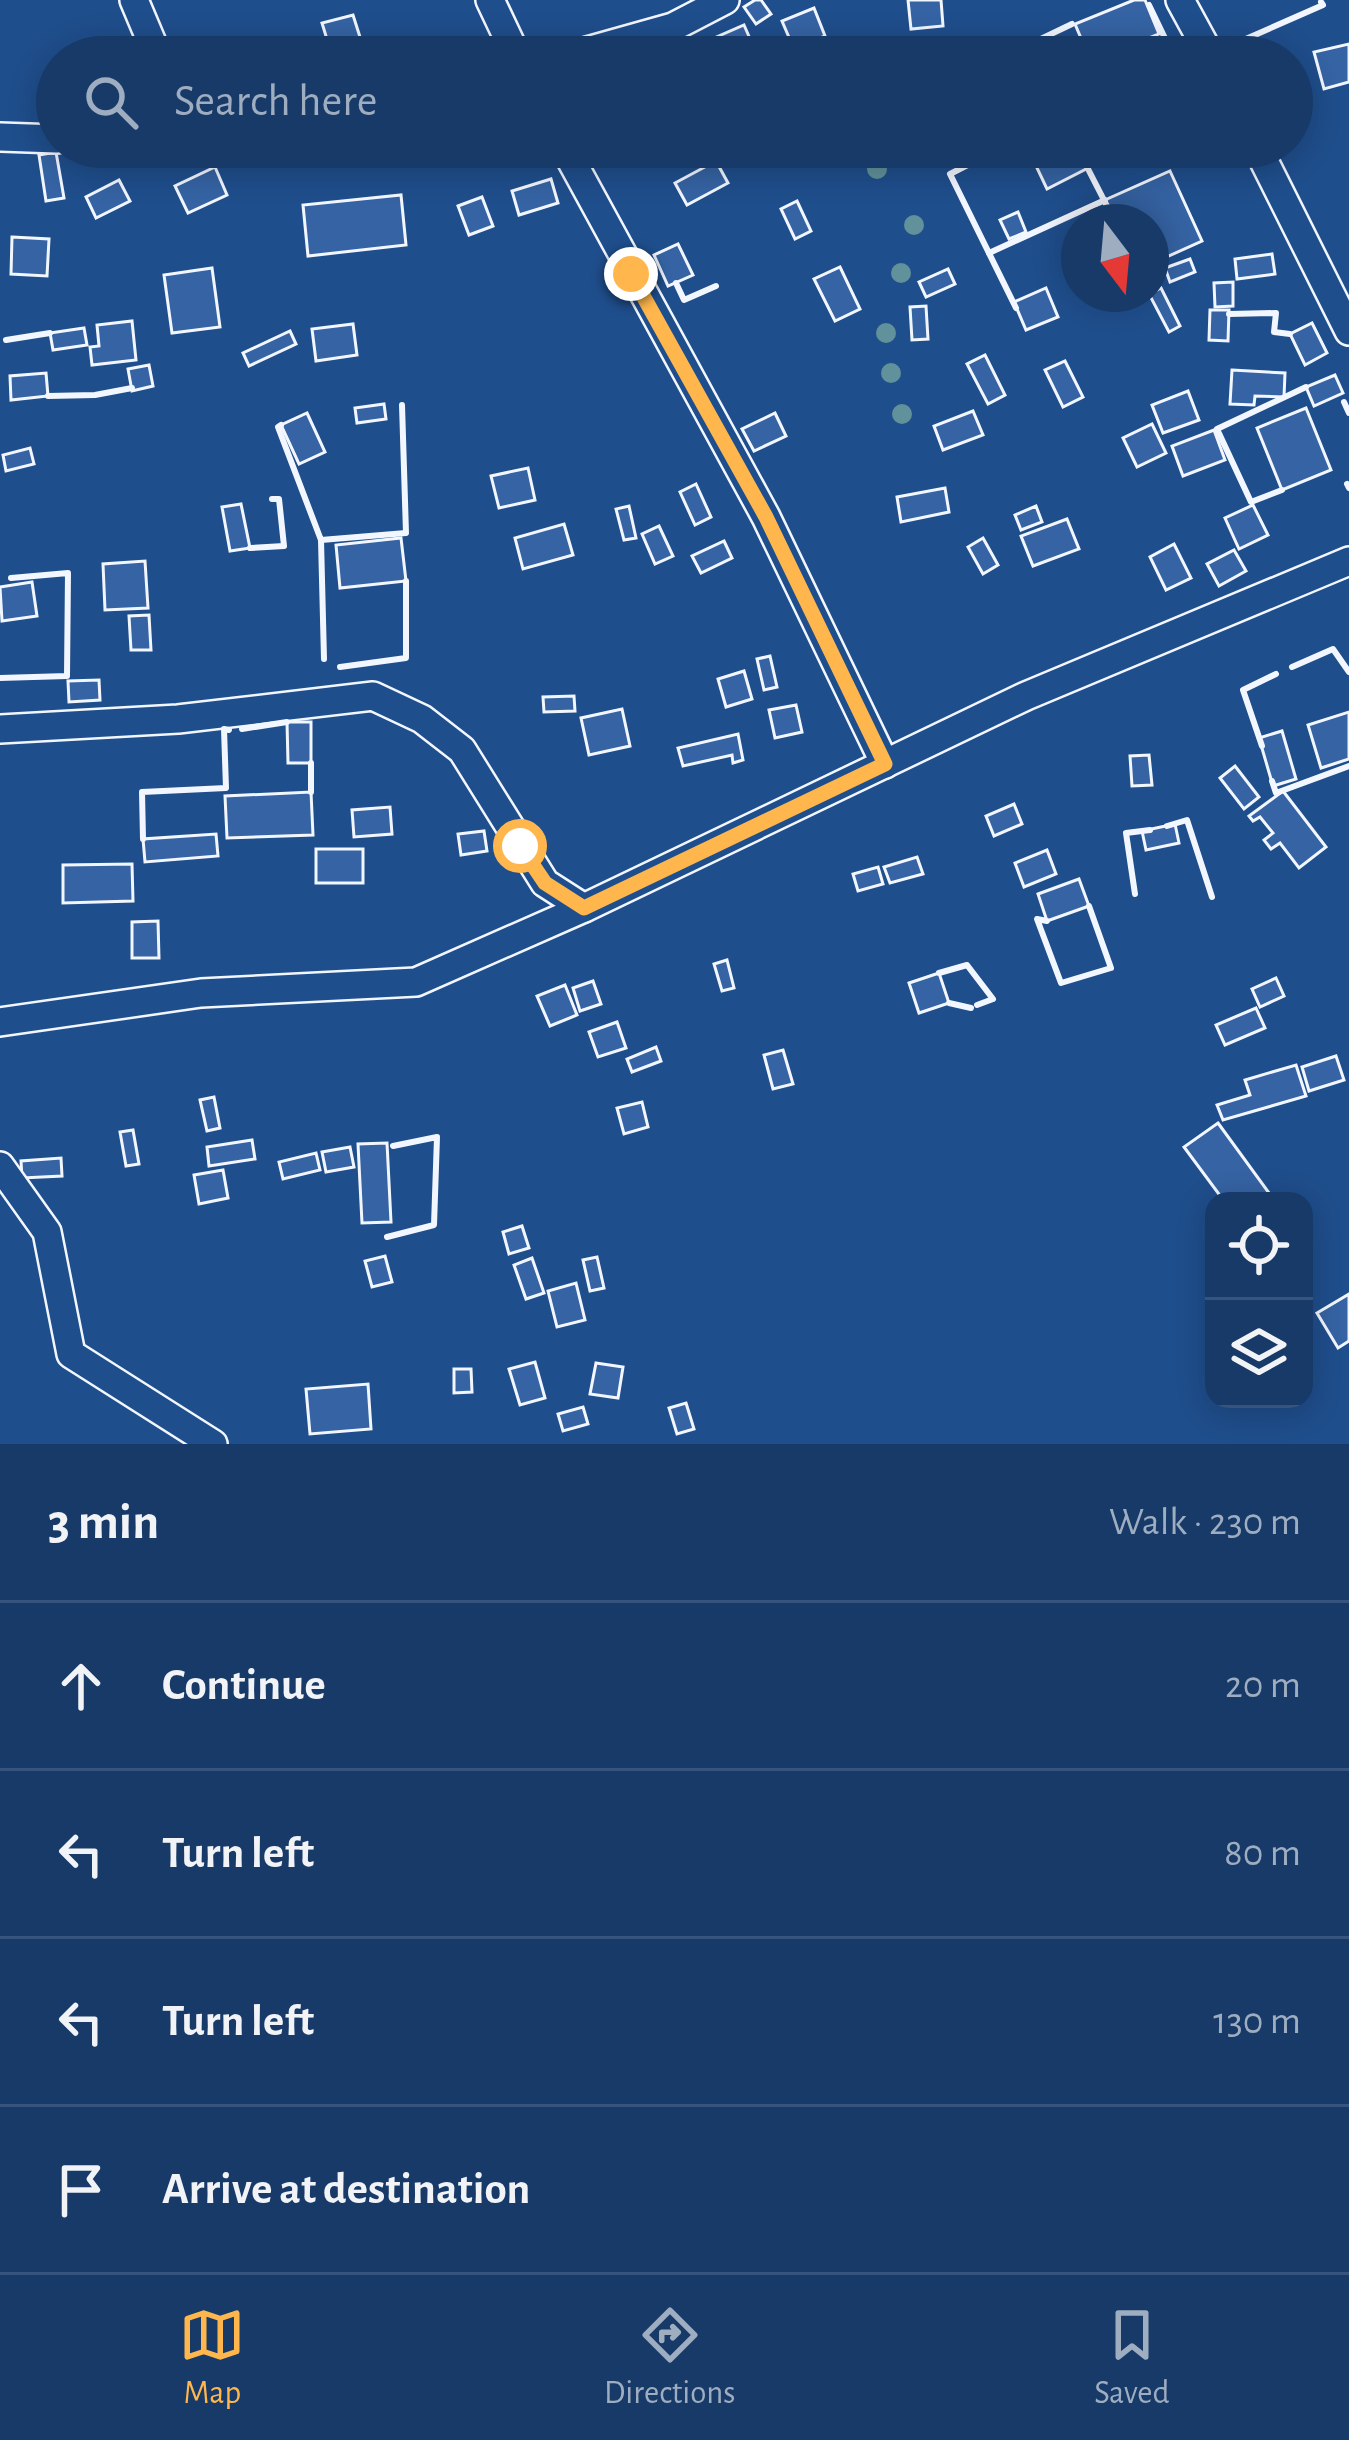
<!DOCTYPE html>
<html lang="en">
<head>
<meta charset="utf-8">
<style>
  body { margin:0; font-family:"Alegreya Sans",sans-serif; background:#244571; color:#f1f3f6 }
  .controls { position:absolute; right:36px; bottom:36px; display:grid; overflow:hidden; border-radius:24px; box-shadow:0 6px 30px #0003 }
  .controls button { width:108px; height:108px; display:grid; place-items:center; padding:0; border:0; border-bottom:3px solid #36547d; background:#173a69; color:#f1f3f6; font:60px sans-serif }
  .compass { position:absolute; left:1061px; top:204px; width:108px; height:108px; border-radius:50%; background:#173a69; box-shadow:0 6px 30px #0003; rotate:164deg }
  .stop { position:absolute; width:36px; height:36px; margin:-27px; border:9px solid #ffb74d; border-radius:50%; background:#fff }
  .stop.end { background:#ffb74d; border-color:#fff; box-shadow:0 3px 12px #0008 }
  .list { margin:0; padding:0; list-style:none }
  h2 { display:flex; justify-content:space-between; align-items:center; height:156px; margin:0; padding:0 48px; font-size:51px }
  h2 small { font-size:39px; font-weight:400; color:#9eadc0 }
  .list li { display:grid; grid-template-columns:78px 1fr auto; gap:36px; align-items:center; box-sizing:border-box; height:168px; padding:0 48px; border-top:3px solid #36547d }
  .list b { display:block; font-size:45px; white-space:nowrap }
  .list em { font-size:39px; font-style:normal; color:#9eadc0 }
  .icon { flex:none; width:66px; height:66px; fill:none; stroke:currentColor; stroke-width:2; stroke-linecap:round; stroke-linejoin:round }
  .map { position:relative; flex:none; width:1349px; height:1444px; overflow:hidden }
  .search { position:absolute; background:#173a69; box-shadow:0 6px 30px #0003; left:36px; right:36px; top:36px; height:132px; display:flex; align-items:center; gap:30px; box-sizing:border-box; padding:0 42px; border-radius:66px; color:#9eadc0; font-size:45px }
  .sheet { height:828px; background:#173a69 }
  nav { display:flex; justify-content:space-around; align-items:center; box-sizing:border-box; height:168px; border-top:3px solid #36547d; background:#173a69; font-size:33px; color:#9eadc0 }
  nav a { display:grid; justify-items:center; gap:6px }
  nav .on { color:#ffb74d }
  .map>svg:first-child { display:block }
  .building { fill:#3563a3; stroke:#f2f6ff; stroke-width:3 }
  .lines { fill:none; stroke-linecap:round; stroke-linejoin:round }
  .minor-casing { stroke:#f2f6ff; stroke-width:32 }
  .minor { stroke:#1f4e8c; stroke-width:27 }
  .wall { stroke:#f2f6ff; stroke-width:6 }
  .tree { fill:#61919a }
  .route { stroke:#ffb74d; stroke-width:15 }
</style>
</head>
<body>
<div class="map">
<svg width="1349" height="1444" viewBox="0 0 1349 1444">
  <rect width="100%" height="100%" fill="#1f4e8c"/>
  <g class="building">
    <polygon points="755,0 761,0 771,14 756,24 744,7"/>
    <polygon points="908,0 941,0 943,26 911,29"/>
    <polygon points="1134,0 1145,0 1159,34 1102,57 1089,57 1075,24"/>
    <polygon points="814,8 825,36 794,49 782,21"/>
    <polygon points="353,15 360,37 329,46 322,23"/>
    <polygon points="744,25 758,57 701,57 696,46"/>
    <polygon points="1349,44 1349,82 1324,89 1314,52"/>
    <polygon points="1032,147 1078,147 1088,168 1047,189 1028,149"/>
    <polygon points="56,152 64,198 46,201 39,155"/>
    <polygon points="716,161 728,183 687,205 675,183"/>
    <polygon points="215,167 227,195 188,213 175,186"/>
    <polygon points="1170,171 1202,241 1151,264 1151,222 1114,222 1105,200"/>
    <polygon points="551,179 558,203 519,215 512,191"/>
    <polygon points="119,180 130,201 96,218 86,197"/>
    <polygon points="401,195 406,245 308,256 303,205"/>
    <polygon points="482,197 493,226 469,235 458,206"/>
    <polygon points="797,201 811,231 795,239 781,209"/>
    <polygon points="1018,212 1026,232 1009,239 1000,220"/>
    <polygon points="12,237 49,239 47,276 11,274"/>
    <polygon points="678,244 693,275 668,286 654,255"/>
    <polygon points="1272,254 1275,274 1237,279 1235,259"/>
    <polygon points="1190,259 1195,272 1170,282 1165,268"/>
    <polygon points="840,267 860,309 835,321 814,279"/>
    <polygon points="212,268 220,327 172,333 164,275"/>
    <polygon points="948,269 955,284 926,297 919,282"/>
    <polygon points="1233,282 1233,306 1215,307 1214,283"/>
    <polygon points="1046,288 1058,317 1026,330 1014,302"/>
    <polygon points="1161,288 1180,326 1169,332 1149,294"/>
    <polygon points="926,306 928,339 912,340 910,307"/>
    <polygon points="1210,310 1229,310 1228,341 1209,340"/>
    <polygon points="132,321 136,360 92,365 90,347 99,346 97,325"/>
    <polygon points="1312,323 1327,353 1305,365 1290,334"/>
    <polygon points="353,324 357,355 316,361 312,329"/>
    <polygon points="84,328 87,345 53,350 50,333"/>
    <polygon points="290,331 296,344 249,366 243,353"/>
    <polygon points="985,355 1005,395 988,404 967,364"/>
    <polygon points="1065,361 1083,397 1063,407 1045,370"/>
    <polygon points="149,365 153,386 132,391 128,369"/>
    <polygon points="1232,370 1285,373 1284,397 1255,396 1254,405 1230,404"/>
    <polygon points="46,373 48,396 11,400 10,376"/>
    <polygon points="1335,375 1343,393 1314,406 1306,387"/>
    <polygon points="1188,391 1199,420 1163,433 1152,405"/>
    <polygon points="384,404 386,419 357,423 355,408"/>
    <polygon points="1306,408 1331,470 1282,490 1257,428"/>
    <polygon points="973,411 983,435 943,450 934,426"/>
    <polygon points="307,413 325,452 299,464 281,425"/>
    <polygon points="775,413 786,436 754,451 742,429"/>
    <polygon points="1152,424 1166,453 1137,467 1123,438"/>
    <polygon points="1214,430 1225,460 1183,476 1172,446"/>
    <polygon points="30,448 34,464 6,471 3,455"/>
    <polygon points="528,468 535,500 499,508 491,476"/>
    <polygon points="696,484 711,517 695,525 680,492"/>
    <polygon points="945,488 949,512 901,522 897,497"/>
    <polygon points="241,504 250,548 230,551 222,507"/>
    <polygon points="1253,505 1268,535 1239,549 1225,518"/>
    <polygon points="629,506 636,538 624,540 616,509"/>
    <polygon points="1036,506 1042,522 1021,530 1015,515"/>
    <polygon points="1067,519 1079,549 1033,566 1021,536"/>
    <polygon points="564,524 573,555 523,569 515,538"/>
    <polygon points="659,526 673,556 655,564 642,534"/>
    <polygon points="401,538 406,581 340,588 336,545"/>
    <polygon points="983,538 998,565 983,574 968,547"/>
    <polygon points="724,541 732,558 701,573 692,556"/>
    <polygon points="1174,544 1191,578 1166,590 1150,557"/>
    <polygon points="1234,550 1246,571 1219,586 1207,564"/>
    <polygon points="145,561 148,608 105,610 103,564"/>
    <polygon points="32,582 37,616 2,621 0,587"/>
    <polygon points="149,615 151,650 131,650 129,616"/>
    <polygon points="770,656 777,687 764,690 757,659"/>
    <polygon points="744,671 752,699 726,707 718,679"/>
    <polygon points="99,680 100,700 69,702 68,681"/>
    <polygon points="574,696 575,711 544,712 543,697"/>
    <polygon points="796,705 802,732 775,738 769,710"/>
    <polygon points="622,709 630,746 589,755 581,718"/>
    <polygon points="1349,712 1349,759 1321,768 1308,725"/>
    <polygon points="287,722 311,722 311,763 288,763"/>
    <polygon points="1282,731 1296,779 1273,786 1259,738"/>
    <polygon points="738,734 743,760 733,763 732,755 683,766 678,748"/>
    <polygon points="1149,755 1152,785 1132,786 1130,756"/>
    <polygon points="1235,766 1259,797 1244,809 1220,778"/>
    <polygon points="1283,791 1326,847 1299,868 1280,843 1271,849 1264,840 1273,833 1260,817 1253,821 1249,816"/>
    <polygon points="311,792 313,835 227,838 225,796"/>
    <polygon points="1014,804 1022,824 994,836 986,816"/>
    <polygon points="390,807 392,834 354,837 352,810"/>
    <polygon points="1175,824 1179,843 1146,850 1142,831"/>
    <polygon points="484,831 487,851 461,855 458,834"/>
    <polygon points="216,834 218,856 145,862 143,839"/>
    <rect x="316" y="849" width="47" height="34"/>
    <polygon points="1047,850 1056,874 1024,887 1015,863"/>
    <polygon points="917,857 923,874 890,883 884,867"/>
    <polygon points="132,864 133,901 63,903 63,865"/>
    <polygon points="878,867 883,884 858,891 853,874"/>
    <polygon points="1079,879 1089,906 1047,921 1038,894"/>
    <polygon points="158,921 159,958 132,958 132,922"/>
    <polygon points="727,960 734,988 722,991 714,964"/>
    <polygon points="939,973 949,1003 919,1013 909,983"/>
    <polygon points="1276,978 1284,996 1260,1007 1252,989"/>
    <polygon points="593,981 601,1004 580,1011 573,988"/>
    <polygon points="565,985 577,1015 550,1026 537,996"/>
    <polygon points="1256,1008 1265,1028 1225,1045 1216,1025"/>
    <polygon points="617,1022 626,1048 598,1057 589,1032"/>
    <polygon points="656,1047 661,1061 632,1072 627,1059"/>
    <polygon points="783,1050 793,1084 773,1089 764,1055"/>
    <polygon points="1336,1056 1344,1080 1309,1091 1302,1067"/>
    <polygon points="1296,1065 1306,1096 1223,1120 1217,1105 1250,1095 1245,1080"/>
    <polygon points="214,1097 220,1128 207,1131 200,1100"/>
    <polygon points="642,1102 648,1127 624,1134 617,1108"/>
    <polygon points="1218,1123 1272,1197 1267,1201 1224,1201 1184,1147"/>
    <polygon points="133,1130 139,1164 126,1166 120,1132"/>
    <polygon points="252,1140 255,1159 209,1166 207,1147"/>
    <polygon points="387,1143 391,1222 362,1223 358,1144"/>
    <polygon points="350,1147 354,1167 326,1172 322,1152"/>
    <polygon points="316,1153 320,1170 283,1179 279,1162"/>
    <polygon points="61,1158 62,1176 22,1178 21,1161"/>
    <polygon points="223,1170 228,1198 199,1204 194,1175"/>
    <polygon points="522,1226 529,1248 509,1254 503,1232"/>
    <polygon points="385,1256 392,1282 372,1287 365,1261"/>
    <polygon points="597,1257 604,1288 590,1291 583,1260"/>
    <polygon points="532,1258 544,1293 526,1299 514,1265"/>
    <polygon points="576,1283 585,1320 557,1327 548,1291"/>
    <polygon points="1349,1294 1349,1341 1338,1348 1317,1313"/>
    <polygon points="535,1362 545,1398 520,1405 509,1369"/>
    <polygon points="596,1363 623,1367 618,1398 590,1394"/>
    <polygon points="454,1369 471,1369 472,1392 454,1393"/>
    <polygon points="368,1384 371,1429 310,1434 306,1389"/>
    <polygon points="686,1403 694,1429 677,1434 669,1408"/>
    <polygon points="583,1407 588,1424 563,1431 558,1414"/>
  </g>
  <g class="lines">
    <defs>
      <g id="minor">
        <polyline points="134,0 158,57"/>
        <polyline points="490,0 517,57"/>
        <polyline points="1180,0 1211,57"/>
        <polyline points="566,57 673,27 725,0"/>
        <polyline points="0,137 57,139"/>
        <polyline points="564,147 766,517 885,764"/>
        <polyline points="1257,147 1349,331"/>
        <polyline points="0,729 178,719 373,696 422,719 462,750 545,883 584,908"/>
        <polyline points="0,1022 201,993 416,982 584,908 1026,696 1349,561"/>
        <polyline points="0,1166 47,1232 71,1354 213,1444"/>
      </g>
    </defs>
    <use href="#minor" class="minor-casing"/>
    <use href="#minor" class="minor"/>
    <g class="wall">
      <polyline points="1149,5 1174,57"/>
      <polyline points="1216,52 1323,5 1321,2"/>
      <polyline points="1003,57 1072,24"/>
      <polyline points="608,147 609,148"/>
      <polyline points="1003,147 950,174 1016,308"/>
      <polyline points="1085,163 1107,206"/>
      <polyline points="989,253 1105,200"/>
      <polyline points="676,283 684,300 716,286"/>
      <polyline points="1229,314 1276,313 1274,332 1290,334"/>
      <polyline points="6,340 50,333"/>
      <polyline points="48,396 95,395 132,388"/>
      <polyline points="1344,402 1349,413"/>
      <polyline points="281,425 278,427 321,540 406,533 402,405"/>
      <polyline points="1347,484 1349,488"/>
      <polyline points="1282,490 1251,502 1217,429 1306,387"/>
      <polyline points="321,540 324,659"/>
      <polyline points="250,548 284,546 279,499 272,499"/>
      <polyline points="340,667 406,658 406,581"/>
      <polyline points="1292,667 1333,649 1349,672"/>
      <polyline points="0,678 67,676 68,573 11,578"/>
      <polyline points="242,729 287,722"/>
      <polyline points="1262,746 1243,690 1276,674"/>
      <polyline points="1272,781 1276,793 1349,766"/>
      <polyline points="311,792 311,763"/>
      <polyline points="1167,826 1187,820 1212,897"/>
      <polyline points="143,839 142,792 226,788 224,729 229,730"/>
      <polyline points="1135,894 1126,833 1150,830"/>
      <polyline points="1047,921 1037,919 1061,983 1111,968 1089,906"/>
      <polyline points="939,973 967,965 993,999 977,1005"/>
      <polyline points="949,1003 971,1008"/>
      <polyline points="387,1237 434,1225 437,1137 393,1146"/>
    </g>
  </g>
  <g class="tree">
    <circle cx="877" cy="169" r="10"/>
    <circle cx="914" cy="225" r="10"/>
    <circle cx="901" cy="273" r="10"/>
    <circle cx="886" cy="333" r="10"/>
    <circle cx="891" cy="373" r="10"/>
    <circle cx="902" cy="414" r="10"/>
  </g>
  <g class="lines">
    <polyline class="route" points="520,846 545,883 584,908 885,764 766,517 631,274"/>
  </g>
</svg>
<div class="controls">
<button><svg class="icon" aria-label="locate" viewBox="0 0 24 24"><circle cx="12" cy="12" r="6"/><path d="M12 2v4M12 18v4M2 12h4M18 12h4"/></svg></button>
<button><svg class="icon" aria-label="layers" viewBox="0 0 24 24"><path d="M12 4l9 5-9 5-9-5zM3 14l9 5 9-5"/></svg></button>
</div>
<svg class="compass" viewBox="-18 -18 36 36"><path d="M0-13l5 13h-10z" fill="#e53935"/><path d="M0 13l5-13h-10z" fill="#9eadc0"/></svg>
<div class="stop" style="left:520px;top:846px"></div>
<div class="stop end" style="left:631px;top:274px"></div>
<div class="search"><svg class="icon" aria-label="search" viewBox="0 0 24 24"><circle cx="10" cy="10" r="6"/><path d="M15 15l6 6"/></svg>Search here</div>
</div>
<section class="sheet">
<h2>3 min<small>Walk · 230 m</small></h2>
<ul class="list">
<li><svg class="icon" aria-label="ahead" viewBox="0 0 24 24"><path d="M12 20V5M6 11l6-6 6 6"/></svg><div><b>Continue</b></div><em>20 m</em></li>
<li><svg class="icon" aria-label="left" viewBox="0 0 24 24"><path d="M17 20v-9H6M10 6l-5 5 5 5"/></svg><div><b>Turn left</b></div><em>80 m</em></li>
<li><svg class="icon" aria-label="left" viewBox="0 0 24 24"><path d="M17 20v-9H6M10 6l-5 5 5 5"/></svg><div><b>Turn left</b></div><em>130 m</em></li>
<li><svg class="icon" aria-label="arrive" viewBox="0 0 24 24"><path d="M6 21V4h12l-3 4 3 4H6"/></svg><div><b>Arrive at destination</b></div></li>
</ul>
</section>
<nav>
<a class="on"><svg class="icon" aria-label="map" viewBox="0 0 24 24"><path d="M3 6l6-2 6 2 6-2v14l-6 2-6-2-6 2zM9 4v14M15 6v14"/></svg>Map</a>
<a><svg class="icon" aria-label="directions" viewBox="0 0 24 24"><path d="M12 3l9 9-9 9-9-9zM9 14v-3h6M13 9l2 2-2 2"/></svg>Directions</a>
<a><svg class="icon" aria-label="saved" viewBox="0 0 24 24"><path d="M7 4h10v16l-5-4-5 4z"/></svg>Saved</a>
</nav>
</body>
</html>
